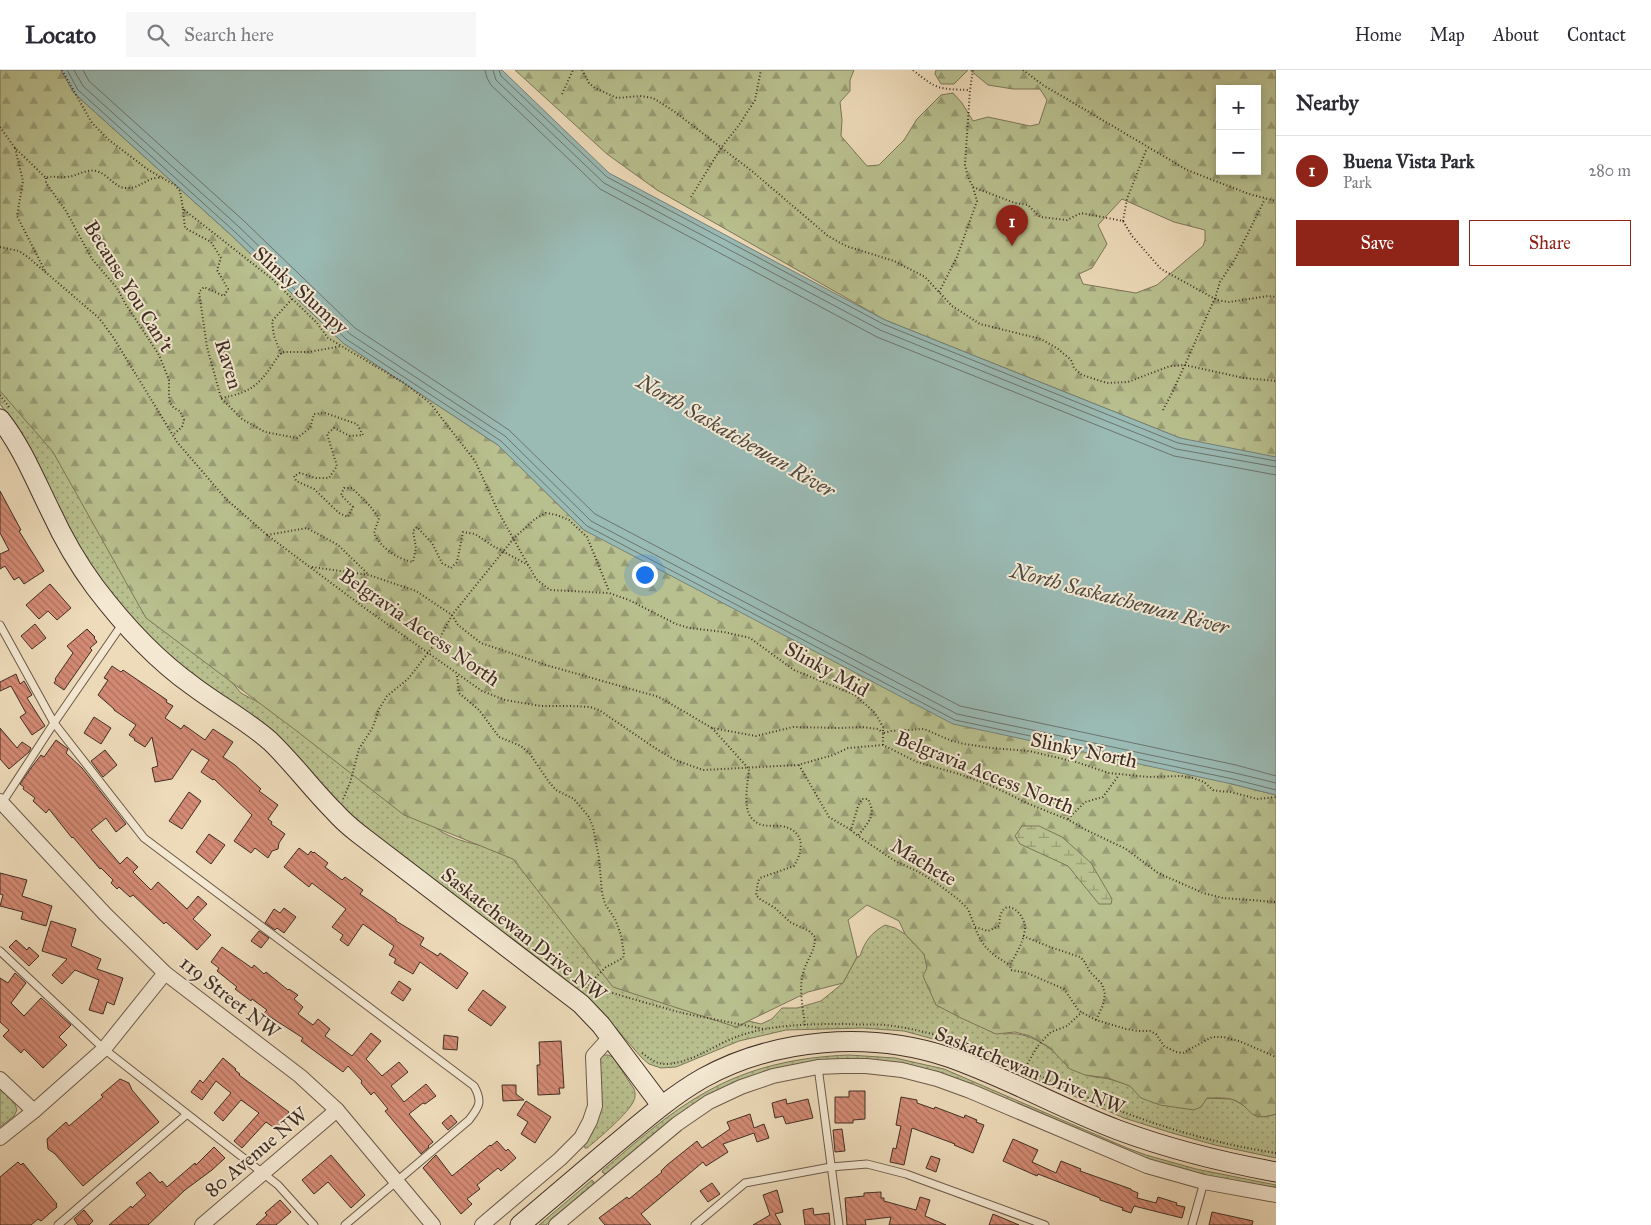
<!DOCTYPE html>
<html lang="en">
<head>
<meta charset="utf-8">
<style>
  body { margin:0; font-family:"IM FELL Great Primer",serif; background:#f7f7f7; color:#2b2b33 }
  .controls { position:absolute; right:15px; top:15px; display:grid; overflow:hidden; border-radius:0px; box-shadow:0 2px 8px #0003 }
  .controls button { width:45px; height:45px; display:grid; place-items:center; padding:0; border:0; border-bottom:1px solid #e1e1e2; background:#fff; color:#2b2b33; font:25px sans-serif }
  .you { position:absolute; left:644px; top:504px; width:18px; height:18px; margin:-12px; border:4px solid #fff; border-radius:50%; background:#1a73e8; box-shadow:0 0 0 8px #1a73e833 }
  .badge { display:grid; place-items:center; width:32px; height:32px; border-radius:50%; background:#8f2418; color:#fff; font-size:16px; font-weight:700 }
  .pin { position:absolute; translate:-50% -41px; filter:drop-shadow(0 1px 2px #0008) }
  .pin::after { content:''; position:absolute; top:26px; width:18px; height:15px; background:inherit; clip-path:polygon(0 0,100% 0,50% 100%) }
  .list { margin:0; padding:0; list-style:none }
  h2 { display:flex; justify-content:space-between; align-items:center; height:65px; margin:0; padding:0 20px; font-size:21px }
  h2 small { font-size:16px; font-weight:400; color:#7c7c81 }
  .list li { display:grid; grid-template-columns:32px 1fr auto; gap:15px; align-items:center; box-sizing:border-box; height:70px; padding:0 20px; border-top:1px solid #e1e1e2 }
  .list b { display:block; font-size:19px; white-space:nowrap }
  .list p { margin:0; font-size:16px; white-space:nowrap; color:#7c7c81 }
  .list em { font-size:16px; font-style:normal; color:#7c7c81 }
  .actions { display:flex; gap:10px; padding:15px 20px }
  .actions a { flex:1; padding:11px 0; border:1px solid #8f2418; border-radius:0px; text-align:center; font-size:18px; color:#8f2418 }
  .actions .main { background:#8f2418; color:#fff }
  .icon { flex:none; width:28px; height:28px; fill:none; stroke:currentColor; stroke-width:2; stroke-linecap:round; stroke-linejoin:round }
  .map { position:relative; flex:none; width:1276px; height:1155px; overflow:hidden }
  header { display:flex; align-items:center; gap:30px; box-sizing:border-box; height:70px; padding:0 25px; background:#fff; border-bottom:1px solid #e1e1e2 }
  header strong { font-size:24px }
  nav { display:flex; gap:28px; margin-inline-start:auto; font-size:18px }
  .search { width:350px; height:45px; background:#f7f7f7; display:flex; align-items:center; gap:12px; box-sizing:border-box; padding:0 18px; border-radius:0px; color:#7c7c81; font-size:19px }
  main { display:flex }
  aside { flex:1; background:#fff }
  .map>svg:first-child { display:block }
  .grass { fill:url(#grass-dots); stroke:#7c775a }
  .forest { fill:url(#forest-firs); stroke:#7c775a; fill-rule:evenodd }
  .wetland { fill:url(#wetland-marsh); stroke:#7c775a }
  .water { fill:#9abab4; stroke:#76827b }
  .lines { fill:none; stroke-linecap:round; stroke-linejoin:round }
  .shore { stroke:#6d746c; stroke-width:1 }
  .building { fill:url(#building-back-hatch); stroke:#402e25 }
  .lane-casing { stroke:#6c594a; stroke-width:9 }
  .street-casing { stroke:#6c594a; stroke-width:16 }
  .secondary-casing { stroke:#402e25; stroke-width:21 }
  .path { stroke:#402e25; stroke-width:2; stroke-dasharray:1 2.5; stroke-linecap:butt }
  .lane { stroke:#f4e8d2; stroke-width:7 }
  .street { stroke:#f4e8d2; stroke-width:14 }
  .secondary { stroke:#f4e8d2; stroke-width:19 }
  .labels { text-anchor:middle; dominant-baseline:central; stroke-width:4; stroke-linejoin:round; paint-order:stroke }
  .street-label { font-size:20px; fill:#402e25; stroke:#f4e8d2 }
  .water-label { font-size:21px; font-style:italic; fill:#524a42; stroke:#f4e8d2 }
</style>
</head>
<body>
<header>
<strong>Locato</strong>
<div class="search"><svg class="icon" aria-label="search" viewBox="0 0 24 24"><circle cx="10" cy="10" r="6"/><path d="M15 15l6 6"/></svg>Search here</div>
<nav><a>Home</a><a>Map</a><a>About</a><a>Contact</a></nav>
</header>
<main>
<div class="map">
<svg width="1276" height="1155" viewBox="0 0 1276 1155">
  <defs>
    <pattern id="grass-dots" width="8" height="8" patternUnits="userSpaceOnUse" patternTransform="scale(1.25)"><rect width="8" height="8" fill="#b9c08f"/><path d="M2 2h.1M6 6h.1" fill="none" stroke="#989c75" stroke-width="1.8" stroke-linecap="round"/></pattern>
    <pattern id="forest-firs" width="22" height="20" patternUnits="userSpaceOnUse" patternTransform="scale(1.25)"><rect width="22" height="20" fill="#b9c08f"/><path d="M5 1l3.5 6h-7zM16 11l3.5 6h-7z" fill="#989c75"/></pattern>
    <pattern id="wetland-marsh" width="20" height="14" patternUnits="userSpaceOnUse" patternTransform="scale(1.25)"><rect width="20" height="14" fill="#b9c08f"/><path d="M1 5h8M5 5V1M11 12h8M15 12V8" fill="none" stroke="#989c75"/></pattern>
    <pattern id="building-back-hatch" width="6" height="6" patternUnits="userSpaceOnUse" patternTransform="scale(1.25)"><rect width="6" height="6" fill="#d48a74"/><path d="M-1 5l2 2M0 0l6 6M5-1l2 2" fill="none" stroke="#ad715f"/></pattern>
  </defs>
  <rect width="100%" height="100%" fill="#eedbba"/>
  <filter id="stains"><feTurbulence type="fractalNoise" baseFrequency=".004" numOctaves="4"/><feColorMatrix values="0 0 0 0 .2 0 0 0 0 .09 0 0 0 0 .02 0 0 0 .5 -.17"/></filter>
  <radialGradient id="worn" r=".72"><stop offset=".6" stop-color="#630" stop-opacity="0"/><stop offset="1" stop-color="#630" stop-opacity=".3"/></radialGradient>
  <g class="grass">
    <path d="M0,290l226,315 15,18 28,15 146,100c7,6 13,14 20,19 22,18 61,21 87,23l208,162 5,16 14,-7 12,3 11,-5 10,-11h15l24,-7 22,-18 14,-26 3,-1c5,-15 11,-23 25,-31l10,3 10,6 19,20 12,51 68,29c34,-4 52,23 79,39 8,5 18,4 26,6 31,9 61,19 92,28l5,-9 26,1 33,18 11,-3v44l-61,-13 -43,-12 -48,-15 -137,-60 -39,-15 -44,-12 -42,-3 -76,2 -47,11 -63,26 -15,1 -12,-4 -7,-6 -43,-49 -18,-16 -227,-174 -153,-138 -49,-40 -43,-49 -26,-39 -67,-127 -16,-22z"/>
    <path d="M604,985h4l5,2 21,32c1,3 2,7 0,11 -4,12 -36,39 -47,48h-2l-1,-4 10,-15 3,-8v-57l4,-8z"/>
    <path d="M849,985l46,3 49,11 183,79 19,7 50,14 80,16v5l-78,-16 -43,-12 -262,-100 -19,-2h-25l-160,48 -34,25 -48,41 -4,-1 -1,-2c33,-28 66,-58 104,-79 44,-25 92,-35 143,-37z"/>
    <polygon points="0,1019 14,1032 17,1040 14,1046 0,1057"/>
    <polygon points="592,1110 594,1112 594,1114 546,1155 539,1155"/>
  </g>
  <g class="forest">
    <path d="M0,0h61l13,23 157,142 112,108 155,102 86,85 648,254 44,11v319c-29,9 -22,-6 -42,-14 -8,-3 -19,-2 -27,-2l-6,9 -7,3 -34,-5 -19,-7 -11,-12 -22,-8 -23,-3 -15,-6 -21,-22 -19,-11 -15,-4 -19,2 -35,-16 -25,-13 -13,-29 4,-8 -3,-14 -19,-20 -6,-13 -32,-16 -19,15 9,37 -14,26 -35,9 -72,35 -123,-40 -100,-128 -109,-44 -106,-83 -152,-114 -93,-166 -53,-61z"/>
    <path d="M515,0h339l-4,10v11l-10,11 2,18 -1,16 26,30 12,-1 25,-25 13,-21 24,-24 12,-2 9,10 11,18 15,-4 42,9 9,-2 8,-24 -7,-11h-27l-25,-4 -18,-15h306v393l-96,-25 -295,-118 -228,-130 -50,-36zM1220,19h37v82h-37zM1122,129l52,23 31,8v10l-2,6 -46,39 -21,8 -53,-9 -4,-10 13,-6 15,-24 -9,-19z"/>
    <polygon points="936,0 968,0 954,14 941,14 935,4"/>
  </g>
  <polygon class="wetland" points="1022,756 1039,756 1062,767 1091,793 1112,829 1111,834 1099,834 1068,796 1020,774 1015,766"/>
  <polygon class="water" points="61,0 502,0 609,103 885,250 1180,368 1276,387 1276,725 1232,714 953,654 584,460 498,375 343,273 231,165 74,23"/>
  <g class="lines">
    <g class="shore">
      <polyline points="67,0 78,20 234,161 346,269 501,371 587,456 955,650 1233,709 1276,720"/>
      <polyline points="74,0 83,16 238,156 350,264 505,366 591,451 957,644 1235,703 1276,713"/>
      <polyline points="83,0 89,11 244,151 355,258 509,360 595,444 960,636 1236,695 1276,706"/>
      <polyline points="485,0 487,8 491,15 600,119 877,267 1174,386 1276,405"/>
      <polyline points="493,0 496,10 604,113 880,260 1176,379 1276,397"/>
      <polyline points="499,0 501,6 607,107 883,254 1178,373 1276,391"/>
    </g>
  </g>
  <g class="building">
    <polygon points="0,421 21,460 19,461 44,501 24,514 19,507 14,510 5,496 0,499 0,484 9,480 0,463"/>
    <polygon points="50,514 71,538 57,550 48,541 39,549 26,535"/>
    <polygon points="35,554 46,568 32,579 21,566"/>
    <polygon points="87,559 95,567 94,568 97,572 90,578 92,580 64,620 54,613 56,610 55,609 73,583 67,576"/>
    <polygon points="112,596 121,602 123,600 167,630 166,632 173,636 165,648 181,659 184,655 205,670 213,659 233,672 223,687 235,695 261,719 259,721 278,735 268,749 272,752 271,754 285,764 279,773 278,779 272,781 268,788 255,778 251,783 234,771 252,745 214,709 213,710 201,702 209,690 192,679 172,709 155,712 152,698 158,696 152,667 145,677 134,670 135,669 129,665 136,655 114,640 114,639 98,625 108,610 104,608"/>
    <polygon points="16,604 20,614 24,611 32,625 27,628 45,656 32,665 20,647 26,643 11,616 0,621 0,612"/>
    <polygon points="94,647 111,658 101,674 84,663"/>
    <polygon points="0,658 17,678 22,672 31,678 29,682 9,699 0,689"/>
    <polygon points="56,670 68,679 66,683 82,698 126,754 116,762 106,748 91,760 120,794 127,787 138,797 133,802 151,820 158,812 187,839 198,826 207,834 193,849 211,865 197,880 166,852 164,854 133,825 130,827 119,817 117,819 111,813 113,810 101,798 100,799 73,767 72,768 49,739 46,743 33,731 35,728 23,719 24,717 20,714 31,698 41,685 44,687"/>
    <polygon points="105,680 117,695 103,707 91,691"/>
    <polygon points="189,722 201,731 182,759 169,751"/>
    <polygon points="209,764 225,775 211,794 196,782"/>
    <polygon points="299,778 308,785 311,781 313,783 314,782 328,793 325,797 342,810 345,807 363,820 360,824 396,849 396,851 424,868 420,875 438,886 440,883 468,903 457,919 420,892 413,904 394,893 396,889 389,885 394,876 363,854 348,876 340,870 343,865 332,857 346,839 312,813 309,817 284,797"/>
    <polygon points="0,803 27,810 22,826 52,836 46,856 21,849 23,842 0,836 3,825 0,824"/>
    <polygon points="284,838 296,847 284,863 277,858 275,860 265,853 274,839 280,843"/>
    <polygon points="51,851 76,859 71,876 101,889 97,899 123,908 114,935 107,932 103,944 89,940 99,910 75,900 62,914 52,905 67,889 42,881"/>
    <polygon points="259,861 269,868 261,878 251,871"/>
    <polygon points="16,870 27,880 29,877 39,886 29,896 9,877"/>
    <polygon points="222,877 252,898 254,895 264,904 266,902 288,920 289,919 298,925 294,929 303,937 298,944 313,955 318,949 330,959 325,966 352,986 371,963 381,971 366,989 382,1006 399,992 408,1002 391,1016 404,1032 426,1014 436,1026 425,1034 423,1033 409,1044 433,1072 428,1076 429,1077 421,1084 385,1041 388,1039 374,1022 371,1025 361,1013 362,1011 348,996 343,1002 301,971 303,968 264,943 267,940 252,929 251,931 235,919 237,917 217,901 219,898 211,892"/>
    <polygon points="15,903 26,913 11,933 24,946 41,928 71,955 59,967 67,975 43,998 24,979 21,983 3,966 9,960 0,952 0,908 8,913"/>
    <polygon points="399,911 411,919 403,931 391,923"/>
    <polygon points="483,920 506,937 491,956 468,940"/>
    <polygon points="444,965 458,967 457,980 443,979"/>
    <polygon points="561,971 564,1018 559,1018 560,1024 538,1025 537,995 540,995 539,972"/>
    <polygon points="223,988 236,999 235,1000 240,1004 239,1005 289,1042 276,1059 266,1052 242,1078 234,1071 259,1043 241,1030 223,1051 214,1043 231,1023 216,1011 202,1030 191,1022 200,1010 203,1013"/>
    <polygon points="120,1009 129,1013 132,1020 159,1052 83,1116 55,1084 48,1079 47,1069 66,1052 69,1056 103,1027 101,1025"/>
    <polygon points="502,1015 516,1015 516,1024 524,1030 503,1031"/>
    <polygon points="849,1021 865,1021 865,1049 853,1050 853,1053 835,1053 835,1027 849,1027"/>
    <polygon points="901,1027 917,1030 917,1033 934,1039 935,1037 964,1048 965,1045 977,1050 976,1052 984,1055 973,1083 954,1075 955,1074 912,1058 904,1095 890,1092 893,1078 896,1079 901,1056 896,1055"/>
    <polygon points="786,1029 787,1034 808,1029 813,1048 786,1054 783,1046 775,1048 772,1033"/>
    <polygon points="526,1031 551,1047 535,1073 521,1064 528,1052 517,1045"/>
    <polygon points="750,1044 754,1058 764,1054 769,1068 757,1072 754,1063 723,1074 728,1082 706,1096 703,1092 641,1144 651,1155 605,1155 599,1148 627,1127 629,1129 662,1102 661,1101 667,1095 697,1071 702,1078 730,1059 727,1052"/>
    <polygon points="451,1045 457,1052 448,1060 442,1053"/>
    <polygon points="842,1059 845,1081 835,1082 833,1060"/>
    <polygon points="1013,1069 1038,1080 1032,1092 1056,1103 1061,1091 1081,1099 1080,1101 1131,1119 1131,1120 1138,1123 1137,1128 1156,1133 1158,1127 1177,1133 1176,1135 1185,1137 1182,1148 1134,1136 1131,1143 1122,1140 1123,1138 1100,1130 1100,1128 1038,1104 1037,1106 1003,1091"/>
    <polygon points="497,1071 506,1081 508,1079 516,1088 501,1101 498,1098 477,1115 480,1119 467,1129 472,1134 461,1144 423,1098 436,1085 452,1106 490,1075 491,1076"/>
    <polygon points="214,1077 225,1088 212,1100 185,1120 148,1155 109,1155 131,1136 132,1138 146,1125 136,1113 150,1102 160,1113 162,1111 167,1117 195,1093 196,1095"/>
    <polygon points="331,1085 365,1125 351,1138 328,1112 314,1124 302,1110"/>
    <polygon points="931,1086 940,1089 936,1102 926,1098"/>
    <polygon points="18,1092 21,1095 23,1093 57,1134 56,1135 57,1137 41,1151 38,1149 31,1155 0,1155 0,1107"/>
    <polygon points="712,1113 720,1124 708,1132 700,1121"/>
    <polygon points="777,1120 783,1142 775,1144 781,1155 753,1155 770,1145 763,1125"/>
    <polygon points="881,1122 881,1128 884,1128 884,1131 916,1140 920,1127 930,1130 925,1146 946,1155 889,1155 891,1147 865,1150 866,1155 847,1155 845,1128 864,1126 864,1123"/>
    <polygon points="280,1130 291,1142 276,1155 256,1155 267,1145 265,1143"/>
    <polygon points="813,1138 814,1145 829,1143 830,1155 805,1155 803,1140"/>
    <polygon points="84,1140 93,1151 89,1155 78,1155 74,1149"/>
    <polygon points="1212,1142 1253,1151 1252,1155 1209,1155"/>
    <polygon points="993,1144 1019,1155 989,1155"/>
  </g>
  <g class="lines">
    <defs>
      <g id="lane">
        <path d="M0,555l54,98 90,115 330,248c9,16 5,21 -5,34l-124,105"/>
        <polyline points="2,733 54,653 123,553"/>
        <polyline points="0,881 104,979 278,1115 314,1155"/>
        <polyline points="818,997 839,1155"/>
        <polyline points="58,1155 186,1045"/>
        <polyline points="695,1155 745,1113 831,1097 867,1094 906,1104 1045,1155"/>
        <polyline points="1192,1155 1204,1112"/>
      </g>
      <g id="street">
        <polyline points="0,731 105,844 165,903 300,1006 337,1040 433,1155"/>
        <polyline points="0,1009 34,1041"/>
        <polyline points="0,1068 34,1041 104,979 165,903"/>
        <polyline points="202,1155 337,1040"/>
        <polyline points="482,1155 560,1089 581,1068 590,1051 595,1036 593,986 610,967"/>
        <polyline points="556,1155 677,1054 709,1032 741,1017 773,1006 818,997 842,996 866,996 902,1000 937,1009 970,1021 1147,1096 1204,1112 1276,1125"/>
      </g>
      <g id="secondary">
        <path d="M0,349c22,28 35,61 51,93 12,26 27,52 44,75 28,37 60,72 98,99 25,19 53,34 77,55 23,22 42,48 64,70 7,8 16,16 25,23l222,170 20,21 60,80"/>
        <path d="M520,1155c31,-26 62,-53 93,-79 29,-24 57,-49 90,-68 73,-40 166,-47 245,-21 58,20 112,51 170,73 51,19 104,32 158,42"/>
      </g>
    </defs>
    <use href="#lane" class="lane-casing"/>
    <use href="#street" class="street-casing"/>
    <use href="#secondary" class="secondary-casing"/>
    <g class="path">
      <polyline points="62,0 92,53 109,70 147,99 175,115 180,121 183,139 271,208 317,253 328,268 404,313 430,333 475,391 499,443 536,509 550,520 609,523 629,530 676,554 689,558 724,562 750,568 794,600 855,625 875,643 883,657 883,675"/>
      <polyline points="582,0 589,13 595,18 617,28 640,26 653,28 675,42 753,102 828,166 846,176 894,191 925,207 952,236 980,254 1041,269 1058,279 1071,290 1074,298 1082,305 1107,313 1128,312 1170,296 1185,295 1244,308 1276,311"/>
      <path d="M913,0c24,20 26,19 57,20"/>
      <polyline points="1023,0 1043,15 1187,100 1249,124 1276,131"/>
      <polyline points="562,24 573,0"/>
      <path d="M0,57l15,21 31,30c7,-3 12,0 19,-1 12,0 22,-10 34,-5 10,4 16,15 26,16 11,1 17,-5 26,-9 3,-1 8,-1 11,-2"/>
      <polyline points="15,78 23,111 17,146 46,203"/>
      <polyline points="46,108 46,113 66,141 92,189 117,218 125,233 159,285 169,310 169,325 170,333 174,338 180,341 184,350 182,357 174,364"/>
      <polyline points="973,117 1015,133 1028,135 1040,147 1067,150 1081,143 1123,151 1132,166 1161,199 1217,230 1229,232 1268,226 1276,227"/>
      <polyline points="691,127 721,78 739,55 755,30 761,0"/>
      <path d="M183,139l2,19 26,14 10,16 -4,12 11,19 -4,7 -20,-9 -5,5 8,55 14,51 21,21 23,13 32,6 13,-10 4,-14 11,-1 32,11 6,11 -13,1 -16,-8 -7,6 10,32 -8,12h-13l-16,-5 -6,3 2,5 18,8 25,24 9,4 5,-10 -12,-12 3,-7h8l18,18 9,12 -5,15c7,15 23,26 39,29l3,-14 -3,-17 4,-4 15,16 10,20 9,5 6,-6 6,-30 12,2 18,12 35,19"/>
      <polyline points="1123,151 1127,129 1147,78"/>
      <polyline points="0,177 19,181 29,188 99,248 113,267 177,372 226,429 267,465 366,539 482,621 505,630 541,636 571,636 590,637 599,640 658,680 675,690 703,700 798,695 833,685 848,678 883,675 917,692 959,704 992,716 1029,734 1069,750 1084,759 1126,779 1158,803 1203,823 1223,828 1276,832"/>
      <polyline points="939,222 957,187 977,131 973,117 968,107 965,95 970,20 973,0"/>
      <polyline points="281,284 274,266 272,251 292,229"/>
      <polyline points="0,325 9,337"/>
      <path d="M221,328c34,-6 40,-16 58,-43l4,-3h26l33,-6"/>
      <polyline points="1163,340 1173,321 1215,228 1220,212 1235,189 1265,129"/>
      <polyline points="267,465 307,458 338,475 369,505"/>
      <polyline points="312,497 369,505 416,521 452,545 458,555 481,573 546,595 659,627 712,658 756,666 793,657 840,658 862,657 878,659 883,663"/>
      <polyline points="457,606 459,623 479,640 499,667 521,676 530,684 549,712 556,720 574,729 589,747 593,757 599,788 602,823 605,834 615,849 621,865 624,884 623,888 606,897 585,918"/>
      <path d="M712,658l37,41c-1,14 -6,34 1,47 2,3 5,6 9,8 7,3 15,1 23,2 23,5 22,23 12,40l-34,12 -2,4 -2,13 4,4 15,9 15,14 19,9 6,6c0,14 -7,21 -11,33 -6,18 -1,37 1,55"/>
      <polyline points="884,663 891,661 924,659 952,671 965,674 991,678 1029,681 1076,692 1109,703 1148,707 1181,706 1193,708 1204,712 1213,720 1218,721 1231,722 1257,729 1276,727"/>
      <path d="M799,695l30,52 22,13 7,-24 4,-7h6c9,17 0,23 -10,37l37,25 24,11 16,10 23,17 10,10 7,18 13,4 11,-5c1,-4 0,-9 2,-12 6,-17 25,2 24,14 -1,14 -9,26 -15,37l1,5 16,3 37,16 15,22 17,9 30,9 13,2h11l6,3 8,12 12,6 7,1 29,-16h11l16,4 37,16"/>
      <polyline points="343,729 350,713 359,679 373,657 379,639 387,626 408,609 441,566 452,545 514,468 535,449 546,443 557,445 569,450 587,467 609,521"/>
      <polyline points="1068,749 1085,732 1103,727 1119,705"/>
      <polyline points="851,760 858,766"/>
      <path d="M975,858c9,21 16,26 35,37"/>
      <polyline points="1023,866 1050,877 1080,887 1084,891 1090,902 1102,914 1105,924 1103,935 1096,950"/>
      <polyline points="588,920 612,923 682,943 764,959"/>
      <path d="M642,983c9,7 16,12 27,11 25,-3 44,-18 67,-27 35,-13 74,-13 112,-13 12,1 25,0 38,1 70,8 134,43 198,71 62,27 126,47 192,57"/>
      <polyline points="1024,1000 1037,977 1044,969 1051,962 1067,956 1082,942"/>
    </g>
    <use href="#lane" class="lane"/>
    <use href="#street" class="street"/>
    <use href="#secondary" class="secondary"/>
  </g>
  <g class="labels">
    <g class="street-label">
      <text transform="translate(129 216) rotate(58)">Because You Can't</text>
      <text transform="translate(301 220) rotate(42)">Slinky Slumpy</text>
      <text transform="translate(229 294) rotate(73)">Raven</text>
      <text transform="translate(420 557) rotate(35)">Belgravia Access North</text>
      <text transform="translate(827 599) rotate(29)">Slinky Mid</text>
      <text transform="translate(1084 680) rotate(12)">Slinky North</text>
      <text transform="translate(985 702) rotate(22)">Belgravia Access North</text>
      <text transform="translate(924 792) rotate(31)">Machete</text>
      <text transform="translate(524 864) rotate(38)">Saskatchewan Drive NW</text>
      <text transform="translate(230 927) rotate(38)">119 Street NW</text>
      <text transform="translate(1030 1000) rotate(22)">Saskatchewan Drive NW</text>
      <text transform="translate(256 1082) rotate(-40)">80 Avenue NW</text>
    </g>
    <g class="water-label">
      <text transform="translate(736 366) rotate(30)">North Saskatchewan River</text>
      <text transform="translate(1120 529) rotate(15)">North Saskatchewan River</text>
    </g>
  </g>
  <rect width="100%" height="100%" filter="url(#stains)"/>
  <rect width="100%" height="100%" fill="url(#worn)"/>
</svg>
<div class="controls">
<button>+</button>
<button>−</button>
</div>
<div class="you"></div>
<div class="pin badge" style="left:1012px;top:176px">1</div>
</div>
<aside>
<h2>Nearby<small></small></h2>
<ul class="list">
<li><span class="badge">1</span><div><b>Buena Vista Park</b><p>Park</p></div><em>280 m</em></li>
</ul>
<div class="actions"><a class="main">Save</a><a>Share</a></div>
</aside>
</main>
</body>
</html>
